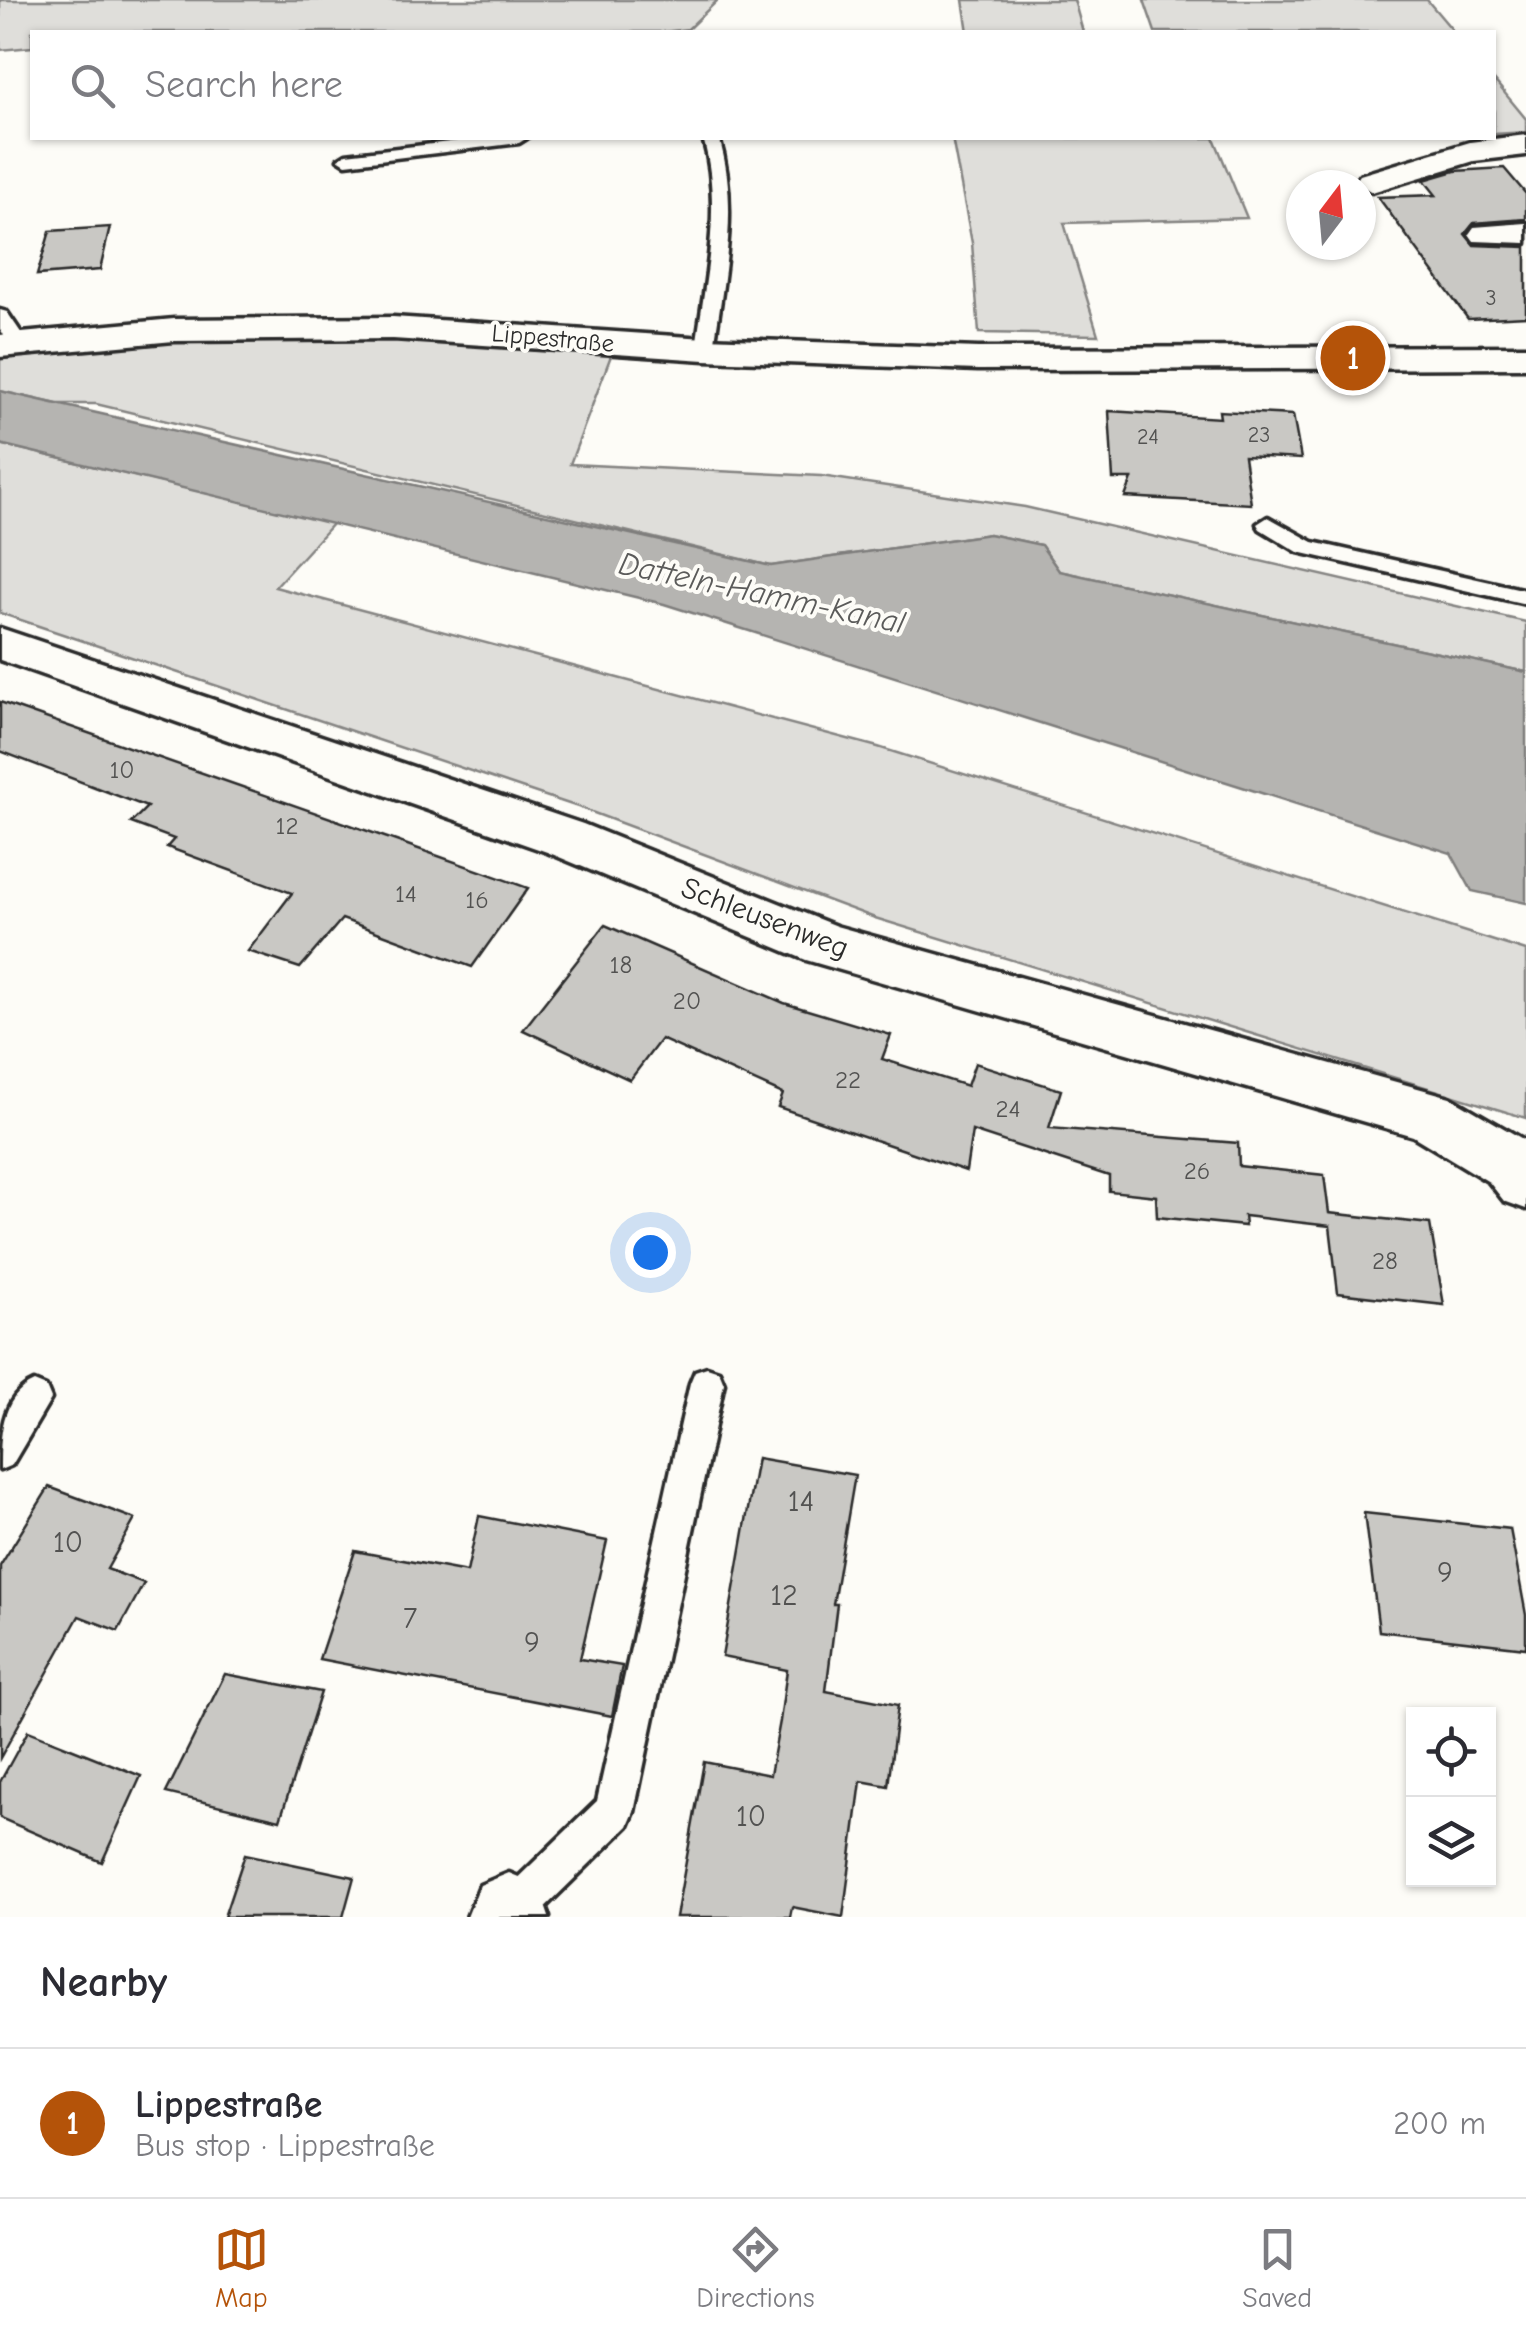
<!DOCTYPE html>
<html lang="en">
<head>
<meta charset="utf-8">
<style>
  body { margin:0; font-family:"Comic Neue",sans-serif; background:#f7f7f7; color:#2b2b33 }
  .controls { position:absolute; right:30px; bottom:30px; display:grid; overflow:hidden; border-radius:0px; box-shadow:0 2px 8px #0004 }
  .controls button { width:90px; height:90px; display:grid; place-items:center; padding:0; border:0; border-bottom:2px solid #e1e1e2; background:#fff; color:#2b2b33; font:50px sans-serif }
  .compass { position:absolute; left:1286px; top:170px; width:90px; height:90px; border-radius:50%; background:#fff; box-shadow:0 2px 8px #0004; rotate:16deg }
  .you { position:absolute; left:650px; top:1252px; width:35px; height:35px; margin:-25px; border:8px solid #fff; border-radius:50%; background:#1a73e8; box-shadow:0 0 0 15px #1a73e833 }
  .badge { display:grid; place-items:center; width:65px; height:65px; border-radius:50%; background:#b45309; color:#fff; font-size:32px; font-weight:700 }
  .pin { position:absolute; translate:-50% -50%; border:5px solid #fff; box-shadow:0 2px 10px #0006 }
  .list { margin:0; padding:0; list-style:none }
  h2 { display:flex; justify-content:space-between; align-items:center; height:130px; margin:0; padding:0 40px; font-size:42px }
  h2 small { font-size:32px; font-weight:400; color:#7c7c81 }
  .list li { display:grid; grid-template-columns:65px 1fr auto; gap:30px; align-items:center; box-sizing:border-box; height:150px; padding:0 40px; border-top:2px solid #e1e1e2 }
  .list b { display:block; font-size:38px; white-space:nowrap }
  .list p { margin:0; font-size:32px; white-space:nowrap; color:#7c7c81 }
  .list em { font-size:32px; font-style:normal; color:#7c7c81 }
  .icon { flex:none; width:55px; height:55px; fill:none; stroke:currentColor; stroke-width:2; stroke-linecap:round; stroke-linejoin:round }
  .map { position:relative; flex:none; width:1526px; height:1917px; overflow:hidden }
  .search { position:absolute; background:#fff; box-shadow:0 2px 8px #0004; left:30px; right:30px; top:30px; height:110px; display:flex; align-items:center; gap:25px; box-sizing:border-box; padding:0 35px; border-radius:0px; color:#7c7c81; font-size:38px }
  .sheet { height:280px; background:#fff }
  nav { display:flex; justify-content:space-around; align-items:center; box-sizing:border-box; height:140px; border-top:2px solid #e1e1e2; background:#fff; font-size:28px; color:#7c7c81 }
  nav a { display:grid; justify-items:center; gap:5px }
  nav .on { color:#b45309 }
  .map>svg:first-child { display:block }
  .green { fill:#dfdeda; stroke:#858482; stroke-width:2.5 }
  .water { fill:#b5b4b1; stroke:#7e7d7b; stroke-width:2.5 }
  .building { fill:#c9c8c4; stroke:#2b2b2b; stroke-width:2.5 }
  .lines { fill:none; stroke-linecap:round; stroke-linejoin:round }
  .service-casing { stroke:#2b2b2b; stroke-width:7 }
  .minor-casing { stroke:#2b2b2b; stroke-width:7 }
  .secondary-casing { stroke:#2b2b2b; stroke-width:7 }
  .service { fill:#fdfcf7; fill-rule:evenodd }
  .minor { fill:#fdfcf7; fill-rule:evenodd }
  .secondary { fill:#fdfcf7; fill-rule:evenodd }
  .labels { text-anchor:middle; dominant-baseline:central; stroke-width:8; stroke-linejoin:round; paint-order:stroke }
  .far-number-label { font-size:22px; fill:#525251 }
  .far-street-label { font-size:25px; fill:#2b2b2b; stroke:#fdfcf7 }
  .number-label { font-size:25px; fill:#525251 }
  .street-label { font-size:30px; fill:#2b2b2b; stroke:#fdfcf7 }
  .near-number-label { font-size:30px; fill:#525251 }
  .water-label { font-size:32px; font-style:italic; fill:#5b5b5a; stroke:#fdfcf7 }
</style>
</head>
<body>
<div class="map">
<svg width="1526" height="1917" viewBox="0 0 1526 1917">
  <rect width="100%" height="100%" fill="#fdfcf7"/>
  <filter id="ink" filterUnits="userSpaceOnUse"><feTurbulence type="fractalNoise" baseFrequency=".01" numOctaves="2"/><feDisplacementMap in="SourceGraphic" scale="20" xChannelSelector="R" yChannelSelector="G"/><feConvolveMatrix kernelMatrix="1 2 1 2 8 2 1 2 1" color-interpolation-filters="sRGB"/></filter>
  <g filter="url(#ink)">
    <g class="green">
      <polygon points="0,0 718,0 688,29 663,32 32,32 32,47 0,50"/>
      <polygon points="963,0 1074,0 1083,32 968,32"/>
      <polygon points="1144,0 1427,0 1454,32 1155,32"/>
      <polygon points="1494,80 1526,119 1526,132 1494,134"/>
      <polygon points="952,138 1214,138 1247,218 1064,223 1098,335 979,333 972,243"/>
      <polygon points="198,333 615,345 570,464 821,476 1025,507 1526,622 1526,672 1059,571 1041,545 989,534 771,566 96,404 57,404 0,391 0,352"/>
      <polygon points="0,444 333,523 275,587 878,747 1526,951 1526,1118 875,918 578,807 0,613"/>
    </g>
    <polygon class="water" points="0,391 771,566 989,534 1041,545 1059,571 1526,672 1526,903 1472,891 1451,853 664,604 0,444"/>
    <g class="building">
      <polygon points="1504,168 1526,194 1526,219 1474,223 1465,234 1474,245 1526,247 1526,316 1468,319 1378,197 1436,195 1424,180 1455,171"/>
      <polygon points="110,227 100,270 37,275 50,231"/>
      <polygon points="1109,411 1220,418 1219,411 1293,415 1301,459 1244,456 1251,504 1125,497 1132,479 1113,479"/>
      <polygon points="0,702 399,842 528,888 472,967 342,919 300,968 248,951 292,893 167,847 174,839 131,823 147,807 0,751"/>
      <polygon points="605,925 784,1003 891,1035 882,1059 967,1086 975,1063 1061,1090 1049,1128 1238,1143 1239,1166 1324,1175 1329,1213 1430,1224 1444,1305 1338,1293 1330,1226 1244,1216 1245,1226 1157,1217 1156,1196 1109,1191 1109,1176 972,1131 966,1171 778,1107 783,1094 661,1039 630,1080 523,1030"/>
      <polygon points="757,1458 855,1475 833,1604 837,1604 826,1691 898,1705 888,1786 861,1781 843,1917 792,1907 790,1917 676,1917 704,1762 770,1775 780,1721 787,1670 722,1657"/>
      <polygon points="49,1487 135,1519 107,1569 144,1583 118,1631 79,1616 0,1758 0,1566"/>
      <polygon points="1364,1513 1510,1529 1526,1615 1526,1648 1379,1631"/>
      <polygon points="479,1516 607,1541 580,1659 622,1666 612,1716 319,1659 355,1551 467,1572"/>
      <polygon points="225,1674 321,1692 280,1820 166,1793"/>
      <polygon points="28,1731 141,1776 102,1862 0,1818 0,1782"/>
      <polygon points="245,1854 354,1877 343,1917 224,1917"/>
    </g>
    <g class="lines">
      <defs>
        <g id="service">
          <polygon points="484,138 527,138 519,143 346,164 338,159 346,154"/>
          <path d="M703,138h16c21,69 4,141 -5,211l-9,6 -9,-6c9,-70 27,-142 7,-211z"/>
          <polygon points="0,310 7,312 28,343 26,347 12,347 0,329"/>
          <polygon points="1268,517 1313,542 1526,590 1526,604 1298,552 1260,529 1257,524"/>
          <polygon points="707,1367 719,1371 724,1383 634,1812 628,1826 535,1917 497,1917 494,1909 500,1895 597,1801 690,1383 695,1371"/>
          <path d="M34,1382l12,5 5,12 -39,66 -12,5c0,-32 0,-73 34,-88z"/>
        </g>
        <g id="minor">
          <polygon points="1526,135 1526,155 1474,161 1372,192 1355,182 1360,175 1470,142"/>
          <polygon points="1526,223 1526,243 1474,241 1469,234 1474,227"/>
          <polygon points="0,628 583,824 836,926 1450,1097 1526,1141 1526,1209 1504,1201 1489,1182 1413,1136 806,960 547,852 0,660"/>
          <polygon points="509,1873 538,1885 549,1917 467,1917 480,1885"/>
        </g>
        <polygon id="secondary" points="393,317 705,338 978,348 1526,346 1526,368 978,370 705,360 393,339 174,341 0,357 0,335 174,319"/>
      </defs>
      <use href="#service" class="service-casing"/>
      <use href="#minor" class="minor-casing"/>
      <use href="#secondary" class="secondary-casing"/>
      <use href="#service" class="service"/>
      <use href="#minor" class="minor"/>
      <use href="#secondary" class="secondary"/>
    </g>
  </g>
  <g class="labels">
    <g class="far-number-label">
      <text x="1491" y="298">3</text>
      <text x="1259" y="435">23</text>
      <text x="1148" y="437">24</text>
    </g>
    <g class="far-street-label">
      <text transform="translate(553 338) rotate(5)">Lippestraße</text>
    </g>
    <g class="number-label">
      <text x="122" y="769">10</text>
      <text x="287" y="825">12</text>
      <text x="406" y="893">14</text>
      <text x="477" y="899">16</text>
      <text x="621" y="964">18</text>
      <text x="687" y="1000">20</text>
      <text x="848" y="1079">22</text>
      <text x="1008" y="1108">24</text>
      <text x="1197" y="1170">26</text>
      <text x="1385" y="1260">28</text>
    </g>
    <g class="street-label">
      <text transform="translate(765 918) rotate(21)">Schleusenweg</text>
    </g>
    <g class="near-number-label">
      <text x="801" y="1501">14</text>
      <text x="68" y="1542">10</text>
      <text x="1445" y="1572">9</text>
      <text x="784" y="1595">12</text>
      <text x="410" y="1618">7</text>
      <text x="532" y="1642">9</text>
      <text x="751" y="1816">10</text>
    </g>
    <g class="water-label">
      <text transform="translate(762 593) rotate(12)">Datteln-Hamm-Kanal</text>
    </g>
  </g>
</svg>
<div class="controls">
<button><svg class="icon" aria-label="locate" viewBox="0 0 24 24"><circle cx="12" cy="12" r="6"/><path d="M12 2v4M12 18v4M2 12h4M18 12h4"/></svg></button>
<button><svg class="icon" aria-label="layers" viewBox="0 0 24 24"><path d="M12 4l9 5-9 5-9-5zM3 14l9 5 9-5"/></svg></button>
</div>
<svg class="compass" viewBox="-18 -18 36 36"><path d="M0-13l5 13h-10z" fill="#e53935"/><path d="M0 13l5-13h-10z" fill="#7c7c81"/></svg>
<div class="you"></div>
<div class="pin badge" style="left:1353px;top:358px">1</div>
<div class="search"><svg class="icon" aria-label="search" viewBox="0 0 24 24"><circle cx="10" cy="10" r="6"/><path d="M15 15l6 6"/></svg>Search here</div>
</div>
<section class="sheet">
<h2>Nearby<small></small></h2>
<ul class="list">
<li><span class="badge">1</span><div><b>Lippestraße</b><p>Bus stop · Lippestraße</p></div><em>200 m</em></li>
</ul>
</section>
<nav>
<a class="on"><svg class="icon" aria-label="map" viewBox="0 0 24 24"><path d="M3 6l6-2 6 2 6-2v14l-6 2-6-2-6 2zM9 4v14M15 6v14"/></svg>Map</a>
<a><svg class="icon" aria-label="directions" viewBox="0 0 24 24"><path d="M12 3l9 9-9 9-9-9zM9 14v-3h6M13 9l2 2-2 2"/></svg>Directions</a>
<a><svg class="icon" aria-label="saved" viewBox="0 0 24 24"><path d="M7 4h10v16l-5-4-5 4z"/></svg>Saved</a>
</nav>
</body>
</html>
